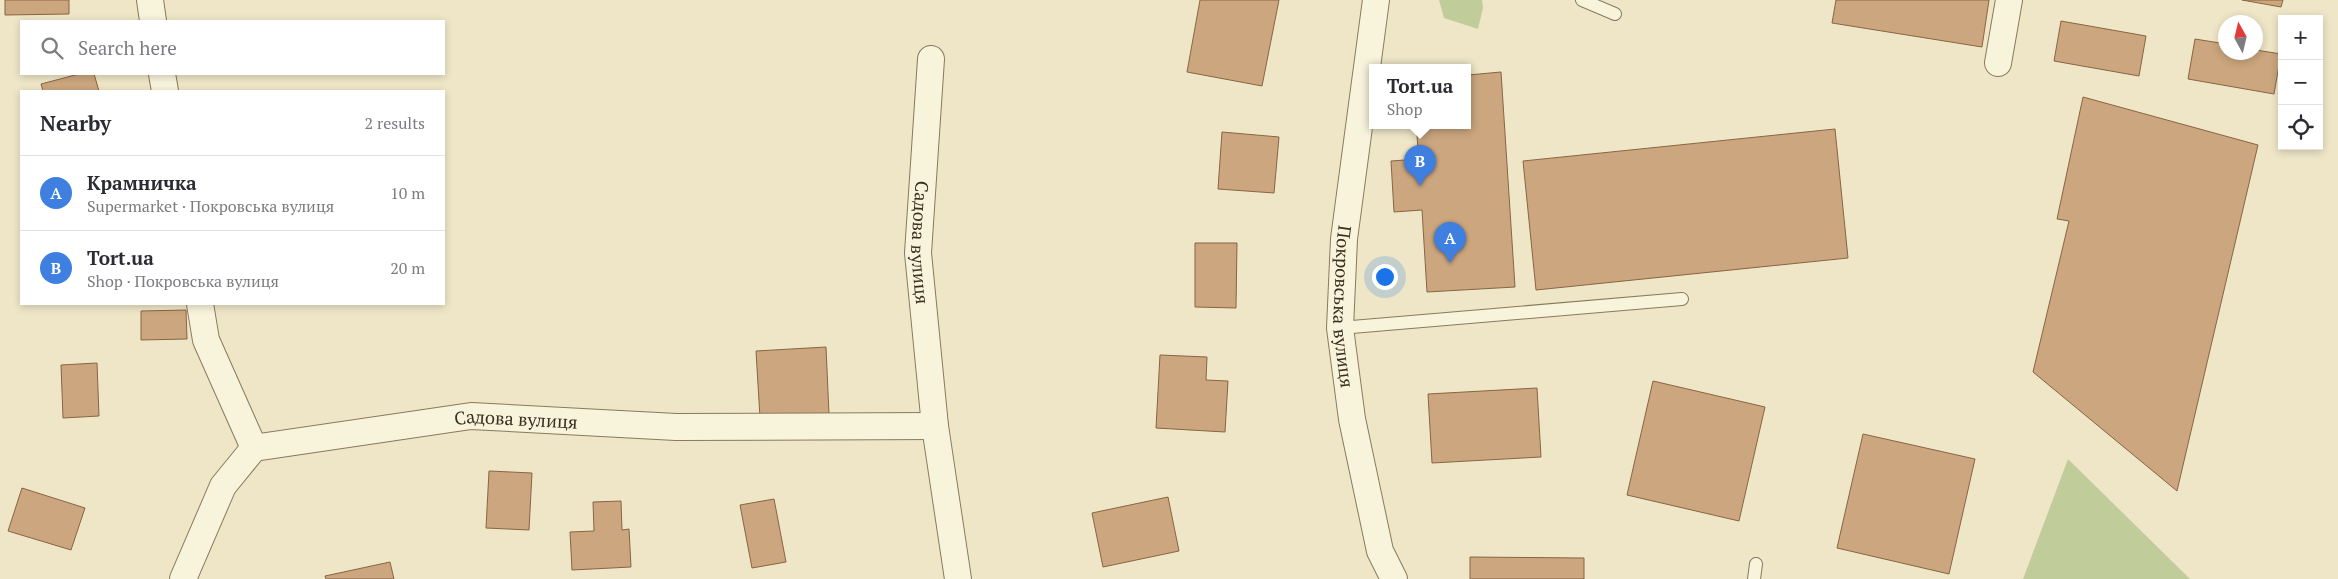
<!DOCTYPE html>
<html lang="en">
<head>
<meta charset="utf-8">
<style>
  body { margin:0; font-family:"PT Serif",serif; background:#f7f7f7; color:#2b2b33 }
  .controls { position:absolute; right:15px; top:15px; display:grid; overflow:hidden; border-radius:0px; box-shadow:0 2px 8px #0003 }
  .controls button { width:45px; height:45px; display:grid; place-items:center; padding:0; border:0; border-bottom:1px solid #e1e1e2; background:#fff; color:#2b2b33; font:25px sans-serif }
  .compass { position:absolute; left:2218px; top:15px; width:45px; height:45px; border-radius:50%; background:#fff; box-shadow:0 2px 8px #0003; rotate:352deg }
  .you { position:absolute; left:1384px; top:276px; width:18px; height:18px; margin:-12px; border:4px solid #fff; border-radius:50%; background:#1a73e8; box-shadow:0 0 0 8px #1a73e833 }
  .badge { display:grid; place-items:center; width:32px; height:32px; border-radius:50%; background:#98382e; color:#fff; font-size:16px; font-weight:700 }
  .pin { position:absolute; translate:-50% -41px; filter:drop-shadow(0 1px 2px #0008) }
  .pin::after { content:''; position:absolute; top:26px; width:18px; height:15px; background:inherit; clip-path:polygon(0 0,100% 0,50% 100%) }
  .popup { position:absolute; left:1369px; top:64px; width:102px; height:65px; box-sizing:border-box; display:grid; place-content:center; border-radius:0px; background:#fff; filter:drop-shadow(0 1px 4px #0005); font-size:16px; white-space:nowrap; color:#7c7c81 }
  .popup b { font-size:19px; color:#2b2b33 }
  .popup::after { content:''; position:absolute; left:50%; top:100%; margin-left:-10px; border:10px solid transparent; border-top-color:#fff }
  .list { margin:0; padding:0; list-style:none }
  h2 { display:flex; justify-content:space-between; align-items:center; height:65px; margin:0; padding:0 20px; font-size:21px }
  h2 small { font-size:16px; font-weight:400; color:#7c7c81 }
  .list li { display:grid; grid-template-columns:32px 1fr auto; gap:15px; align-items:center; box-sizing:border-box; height:75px; padding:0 20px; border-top:1px solid #e1e1e2 }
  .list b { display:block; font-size:19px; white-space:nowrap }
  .list p { margin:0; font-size:16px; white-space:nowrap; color:#7c7c81 }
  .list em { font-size:16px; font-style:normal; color:#7c7c81 }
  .icon { flex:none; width:28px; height:28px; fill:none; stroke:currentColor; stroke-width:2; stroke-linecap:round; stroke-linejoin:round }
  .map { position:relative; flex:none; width:2338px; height:579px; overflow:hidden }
  .search { position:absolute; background:#fff; box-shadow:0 2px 8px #0003; left:20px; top:20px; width:425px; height:55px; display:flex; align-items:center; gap:12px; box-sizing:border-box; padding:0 18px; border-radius:0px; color:#7c7c81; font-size:19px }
  .panel { position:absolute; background:#fff; box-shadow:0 2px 8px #0003; left:20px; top:90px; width:425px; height:215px; border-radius:0px }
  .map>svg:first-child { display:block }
  .green { fill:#c1cc9b }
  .building { fill:#cba67e; stroke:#886543 }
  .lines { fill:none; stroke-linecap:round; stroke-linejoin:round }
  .service-casing { stroke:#8a795d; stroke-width:14 }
  .minor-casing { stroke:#8a795d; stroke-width:28 }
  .service { stroke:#f8f3db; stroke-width:12 }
  .minor { stroke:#f8f3db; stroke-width:26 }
  .labels { text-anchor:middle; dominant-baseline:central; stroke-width:4; stroke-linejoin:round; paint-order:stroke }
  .street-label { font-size:18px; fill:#3a2f20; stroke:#f5f0d7 }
</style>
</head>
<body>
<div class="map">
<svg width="2338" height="579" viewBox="0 0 2338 579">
  <rect width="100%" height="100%" fill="#eee6c7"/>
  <g class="green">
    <polygon points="1439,0 1482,0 1483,8 1478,29 1444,18"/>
    <polygon points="2068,459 2190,579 2023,579"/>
  </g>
  <g class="building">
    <polygon points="5,0 69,0 69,14 5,15"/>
    <polygon points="1200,0 1279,0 1262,86 1187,72"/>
    <polygon points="1836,0 1989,0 1982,47 1832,23"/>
    <polygon points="2242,0 2283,0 2281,7"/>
    <polygon points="2061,21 2146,36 2139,76 2054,61"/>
    <polygon points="2195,39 2226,44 2226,52 2256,52 2256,50 2281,54 2274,94 2188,79"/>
    <polygon points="1501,72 1515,287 1427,292 1422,210 1394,212 1391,161 1419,159 1416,125 1468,125 1468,75"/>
    <polygon points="79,74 94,74 99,91 43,91 41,84"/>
    <polygon points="2083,97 2258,145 2177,491 2033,372 2069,221 2057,219"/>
    <polygon points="1835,129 1848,258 1536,290 1523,161"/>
    <polygon points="1222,132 1279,137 1274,193 1218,189"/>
    <polygon points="1195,243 1237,243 1236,308 1195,307"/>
    <polygon points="186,310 187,339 141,340 141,311"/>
    <polygon points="826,347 829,414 760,418 756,351"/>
    <polygon points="1160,355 1207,357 1206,380 1228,381 1225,432 1156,428"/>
    <polygon points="97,363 99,416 63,418 61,365"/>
    <polygon points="1653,381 1765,407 1739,521 1627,495"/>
    <polygon points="1537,388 1541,457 1432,463 1428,394"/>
    <polygon points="1863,434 1975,459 1949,574 1837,548"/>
    <polygon points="489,471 532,473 529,530 486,528"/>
    <polygon points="22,488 85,508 71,550 8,531"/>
    <polygon points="1168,497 1179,551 1103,567 1092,513"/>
    <polygon points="774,499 786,562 752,568 740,505"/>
    <polygon points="621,501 622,530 629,529 631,567 572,570 570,532 594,531 593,502"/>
    <polygon points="1470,557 1584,558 1584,579 1470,579"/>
    <polygon points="390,562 394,579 326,579 325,576"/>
  </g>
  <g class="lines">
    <defs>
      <g id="service">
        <polyline points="1582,0 1615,14"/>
        <polyline points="1340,328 1682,299"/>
        <polyline points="1754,579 1756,564"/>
      </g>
      <g id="minor">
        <polyline points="150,0 153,21"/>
        <path id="s1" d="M1376,0l-32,239 -4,89 12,91 28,132 14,28"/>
        <path id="s2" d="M931,59l-13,194 17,173 23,153"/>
        <polyline points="1998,63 2009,0"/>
        <polyline points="162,74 165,91"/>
        <path id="s3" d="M200,304l6,36 48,108 217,-32 205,11 259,-1"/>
        <polyline points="183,579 223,486 254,448"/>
      </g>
    </defs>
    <use href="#service" class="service-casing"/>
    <use href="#minor" class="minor-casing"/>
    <use href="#service" class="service"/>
    <use href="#minor" class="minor"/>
  </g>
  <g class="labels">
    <g class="street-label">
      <text stroke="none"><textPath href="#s2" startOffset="184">Садова вулиця</textPath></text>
      <text stroke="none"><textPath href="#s1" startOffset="309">Покровська вулиця</textPath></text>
      <text stroke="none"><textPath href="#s3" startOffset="419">Садова вулиця</textPath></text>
    </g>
  </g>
</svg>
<div class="controls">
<button>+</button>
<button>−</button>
<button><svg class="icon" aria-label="locate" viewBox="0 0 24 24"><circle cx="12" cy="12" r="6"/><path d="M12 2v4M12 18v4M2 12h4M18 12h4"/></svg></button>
</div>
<svg class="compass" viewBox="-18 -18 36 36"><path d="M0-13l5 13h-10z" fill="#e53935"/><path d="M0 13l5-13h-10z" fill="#7c7c81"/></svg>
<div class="you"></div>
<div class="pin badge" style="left:1450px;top:263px;background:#3f7fe0">A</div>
<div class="pin badge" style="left:1420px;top:186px;background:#3f7fe0">B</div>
<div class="popup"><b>Tort.ua</b>Shop</div>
<div class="search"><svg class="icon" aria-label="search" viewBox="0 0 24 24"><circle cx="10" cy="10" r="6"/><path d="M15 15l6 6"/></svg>Search here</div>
<section class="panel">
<h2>Nearby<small>2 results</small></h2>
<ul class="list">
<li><span class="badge" style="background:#3f7fe0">A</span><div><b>Крамничка</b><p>Supermarket · Покровська вулиця</p></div><em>10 m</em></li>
<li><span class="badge" style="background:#3f7fe0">B</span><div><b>Tort.ua</b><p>Shop · Покровська вулиця</p></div><em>20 m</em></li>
</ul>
</section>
</div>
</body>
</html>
